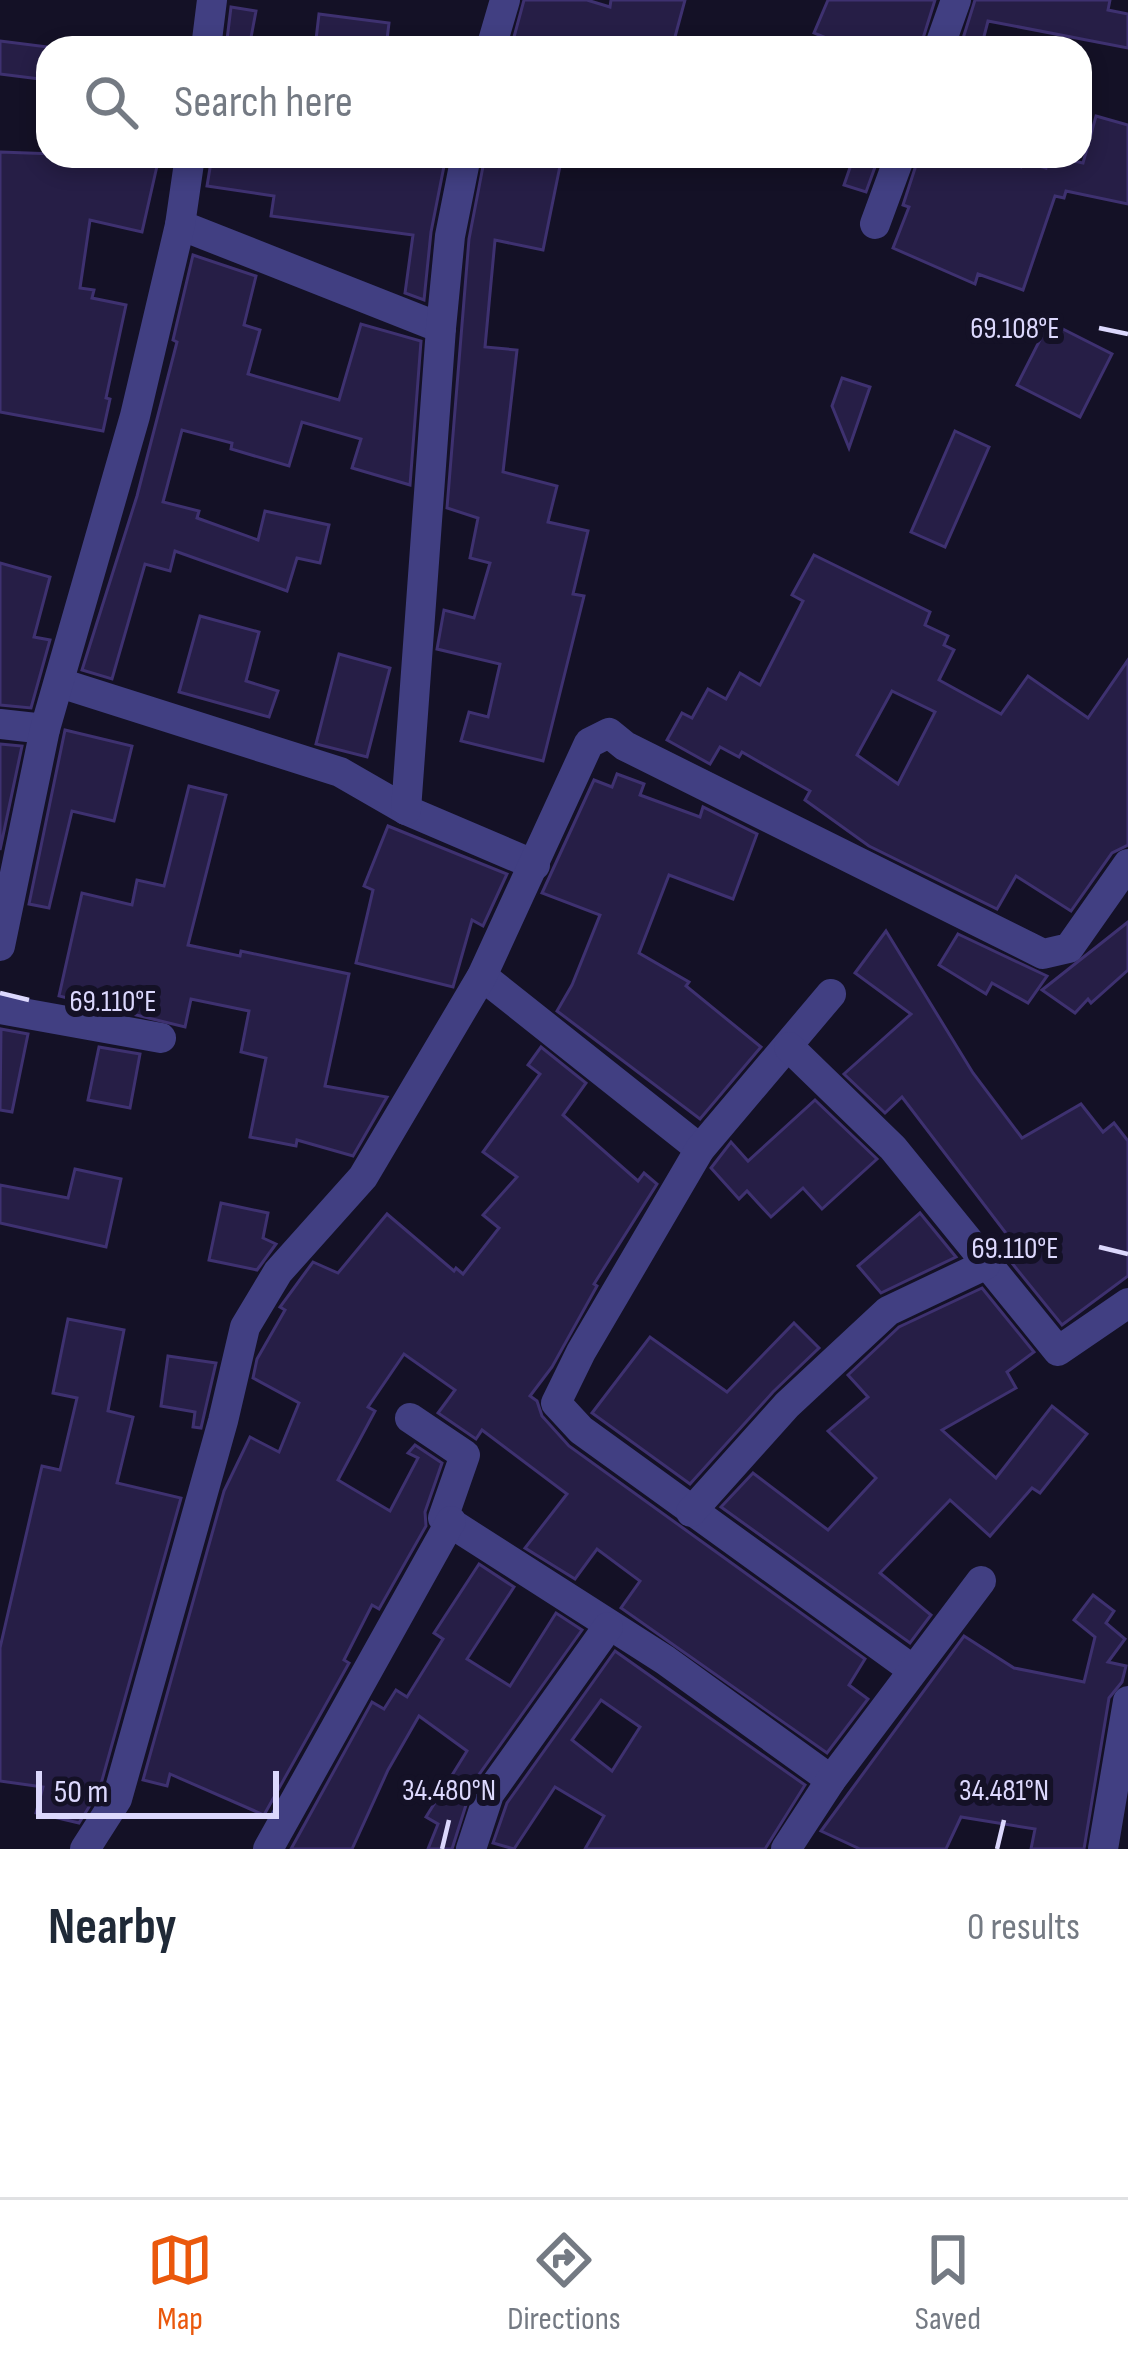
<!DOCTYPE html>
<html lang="en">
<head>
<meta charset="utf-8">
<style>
  body { margin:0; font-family:"Sofia Sans Condensed",sans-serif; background:#f6f6f7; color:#1f2937 }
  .scale { position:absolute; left:36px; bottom:30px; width:243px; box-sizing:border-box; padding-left:12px; border:6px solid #dcd8fd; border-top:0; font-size:33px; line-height:42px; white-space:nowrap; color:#dcd8fd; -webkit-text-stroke:9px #141126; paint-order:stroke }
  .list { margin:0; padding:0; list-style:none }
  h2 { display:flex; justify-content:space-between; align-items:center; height:156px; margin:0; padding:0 48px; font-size:51px }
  h2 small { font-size:39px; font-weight:400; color:#747a83 }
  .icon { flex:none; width:66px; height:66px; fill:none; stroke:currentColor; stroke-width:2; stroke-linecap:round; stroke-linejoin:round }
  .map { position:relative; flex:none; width:1128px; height:1849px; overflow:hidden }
  .search { position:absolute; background:#fff; box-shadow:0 6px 18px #0003; left:36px; right:36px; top:36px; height:132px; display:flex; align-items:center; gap:30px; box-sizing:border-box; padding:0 42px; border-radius:36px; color:#747a83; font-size:45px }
  .sheet { height:348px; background:#fff }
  nav { display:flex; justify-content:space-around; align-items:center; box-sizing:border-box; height:168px; border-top:3px solid #e0e1e3; background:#fff; font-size:33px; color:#747a83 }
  nav a { display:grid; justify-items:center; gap:6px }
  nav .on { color:#ea580c }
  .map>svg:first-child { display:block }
  .building { fill:#261e46; stroke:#3e3170; stroke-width:3; fill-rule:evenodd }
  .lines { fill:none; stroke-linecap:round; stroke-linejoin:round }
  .minor { stroke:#413f82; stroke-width:30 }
  .ticks { fill:none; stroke:#dcd8fd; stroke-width:4.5 }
  .ticks-label { font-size:30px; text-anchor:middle; fill:#dcd8fd; stroke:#141126; stroke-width:12; stroke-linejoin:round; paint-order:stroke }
</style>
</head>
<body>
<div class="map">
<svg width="1128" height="1849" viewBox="0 0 1128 1849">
  <rect width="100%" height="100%" fill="#141126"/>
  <g class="building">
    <polygon points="524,0 587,0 610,7 611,0 685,0 672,48 511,48"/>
    <polygon points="828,0 935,0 920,48 819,48 824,37 814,33"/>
    <polygon points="975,0 1110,0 1108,10 1128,14 1128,48 988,21 981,48 960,48"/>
    <polygon points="231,7 256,11 249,48 226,48"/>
    <polygon points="319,14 389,23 386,48 315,48"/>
    <polygon points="0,41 48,47 48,80 0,74"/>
    <polygon points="1096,116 1128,125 1128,204 1066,191 1064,198 1055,196 1023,290 978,274 975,284 893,248 909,207 903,205 919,156 986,156 1021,167 1023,161 1046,168 1049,156 1083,163"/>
    <polygon points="0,152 111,156 157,166 142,232 90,220 80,288 94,290 92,298 126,305 106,398 110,399 103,431 0,412"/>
    <polygon points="212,156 446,156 431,232 424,300 405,293 413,235 271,216 274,196 207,186"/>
    <polygon points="485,156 562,156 543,250 495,240 485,347 517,350 503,472 557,486 548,522 588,531 573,594 584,596 543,761 461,741 469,712 488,717 500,664 437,649 444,610 474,618 490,563 470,558 478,518 447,508 469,239"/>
    <polygon points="854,156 879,156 866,192 844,185"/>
    <polygon points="193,255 256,276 244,325 260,330 248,374 339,400 361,324 421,341 410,485 352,468 361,439 302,422 289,466 231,449 232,443 182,430 163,502 199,511 197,518 258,540 265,511 329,525 320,563 297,558 287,591 175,551 170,571 145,564 112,679 82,670 137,496 177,342 173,340"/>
    <polygon points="1049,322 1112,354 1080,417 1017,385"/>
    <polygon points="842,378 870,387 849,448 832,406"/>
    <polygon points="955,431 989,447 945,547 911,532"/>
    <path d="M814,555l116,57 -5,13 23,11 -4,9 10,5 -15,30 62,34 27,-38 60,42 40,-58v185l-16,8 -41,58 -55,-35 -19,33 -128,-63 -64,-46 5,-9 -68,-39 -3,5 -19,-10 -10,17 -43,-24 15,-27 10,5 16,-29 18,10 14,-26 20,12 43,-84 -11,-6zM892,691l43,21 -37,72 -41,-29z"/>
    <polygon points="0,563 50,577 34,637 50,640 31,708 0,705"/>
    <polygon points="200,616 259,632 246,681 278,691 269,717 179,692"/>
    <polygon points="339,654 390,668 367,757 316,744"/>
    <polygon points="65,730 132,746 114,821 72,811 49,908 29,904"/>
    <polygon points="0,744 22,746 0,850"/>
    <polygon points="617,774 644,784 640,795 700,817 703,807 757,834 733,899 669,875 639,953 689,982 686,986 761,1047 700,1119 557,1011 572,985 600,915 542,893 594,780 612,787"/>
    <polygon points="189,786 226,795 188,945 240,956 241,951 349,974 325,1086 387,1097 353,1156 297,1140 296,1146 250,1137 266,1058 241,1052 249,1011 191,999 185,1027 59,996 82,893 132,905 137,880 164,886"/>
    <polygon points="388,826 507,874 483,926 472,920 453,987 356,963 373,890 364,886"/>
    <polygon points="1128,922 1128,970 1091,1003 1088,999 1075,1013 1042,990"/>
    <polygon points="886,931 973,1073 1022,1138 1081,1104 1103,1132 1114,1123 1128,1141 1128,1276 1062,1325 1011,1262 1021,1253 902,1097 885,1113 844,1074 911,1014 855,973"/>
    <polygon points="958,934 1047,976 1028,1003 992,983 986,994 939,965"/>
    <polygon points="1,1029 28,1034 12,1112 0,1110"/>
    <polygon points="99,1047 140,1054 130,1108 88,1100"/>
    <polygon points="541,1047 586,1083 563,1115 638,1181 644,1173 657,1184 594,1284 597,1286 552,1367 530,1396 537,1401 542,1416 569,1446 865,1659 849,1685 868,1699 827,1753 621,1608 640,1581 597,1549 575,1579 525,1548 567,1494 482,1430 476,1439 438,1413 455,1390 404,1354 368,1407 375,1411 338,1480 390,1511 418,1458 408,1453 415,1445 442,1463 425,1512 426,1526 379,1609 372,1605 344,1660 349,1663 264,1815 170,1774 167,1786 143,1780 224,1491 250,1437 279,1452 299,1403 253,1378 257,1359 285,1310 280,1307 313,1262 338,1273 387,1214 454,1271 456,1268 463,1274 499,1228 483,1215 517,1177 483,1152 540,1074 528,1065"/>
    <polygon points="815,1100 877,1159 822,1209 803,1188 771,1217 747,1191 739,1199 711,1168 731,1142 748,1161"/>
    <polygon points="75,1169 121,1179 106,1247 0,1223 0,1185 68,1198"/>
    <polygon points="221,1203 268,1213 263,1238 276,1244 257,1270 209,1260"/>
    <polygon points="920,1213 956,1257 881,1293 858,1266"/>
    <polygon points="982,1288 1034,1352 1007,1372 1016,1388 942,1430 996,1478 1052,1406 1087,1434 1040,1493 1032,1488 990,1536 950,1500 880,1573 931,1615 910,1643 721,1507 753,1473 828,1530 876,1478 828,1431 868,1397 848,1375 899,1327"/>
    <polygon points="68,1319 124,1330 108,1411 133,1417 117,1483 181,1498 99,1791 79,1823 36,1813 43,1787 0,1781 0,1648 42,1466 60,1470 77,1398 53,1393"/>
    <polygon points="794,1323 819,1348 773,1392 690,1484 592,1413 650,1337 727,1392"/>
    <polygon points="168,1356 216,1363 201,1428 193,1427 195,1412 161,1406"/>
    <polygon points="479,1564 514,1587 467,1659 510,1686 556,1613 582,1630 473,1783 452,1849 428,1849 438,1824 426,1817 467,1751 419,1716 388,1770 352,1849 291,1849 372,1702 384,1709 396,1690 407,1697 443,1639 434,1633"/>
    <polygon points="1093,1595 1114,1611 1106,1623 1125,1639 1108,1662 1126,1666 1122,1682 1109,1698 1084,1849 1031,1849 1035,1829 961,1817 946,1849 860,1849 821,1831 964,1636 1014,1668 1084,1682 1095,1637 1074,1620"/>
    <path d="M615,1651l190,134 -40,64h-180l19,-33 -49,-29 -41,62 -21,-6 14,-40zM601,1700l39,27 -28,44 -40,-31z"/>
  </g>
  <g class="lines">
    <g class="minor">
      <polyline points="206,48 212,0"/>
      <polyline points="491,48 505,0"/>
      <polyline points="939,48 956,0"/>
      <polyline points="875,224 900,156"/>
      <polyline points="180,225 441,328"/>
      <polyline points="60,683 340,772 406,810 535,865"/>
      <polyline points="0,724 45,729"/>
      <polyline points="406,810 441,328 450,236 466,156"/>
      <polyline points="0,946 45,729 135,416 180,225 190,156"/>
      <polyline points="482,976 700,1149"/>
      <polyline points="831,994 700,1149 581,1352 556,1403 581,1430 913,1670"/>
      <polyline points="0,1009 161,1038"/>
      <polyline points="789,1047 893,1148 1058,1351 1128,1303"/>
      <polyline points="410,1418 465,1455 443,1518 665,1660 831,1780"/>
      <polyline points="691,1512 787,1405 888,1311 985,1265"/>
      <polyline points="85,1849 117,1799 223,1421 245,1327 278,1272 363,1177 482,976 589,743 609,733 625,746 1043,954 1069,948 1128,864"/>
      <polyline points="268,1849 451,1521"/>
      <polyline points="471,1849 489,1794 608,1627"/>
      <polyline points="786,1849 831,1780 981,1581"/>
      <polyline points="1103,1849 1128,1701"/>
    </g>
  </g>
  <path class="ticks" d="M1099,328l29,6M0,993l29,7M1099,1247l29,7M442,1849l7,-29M997,1849l7,-29"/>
  <g class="ticks-label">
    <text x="1015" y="338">69.108°E</text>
    <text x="113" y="1011">69.110°E</text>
    <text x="1015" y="1258">69.110°E</text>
    <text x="449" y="1800">34.480°N</text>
    <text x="1004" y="1800">34.481°N</text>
  </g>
</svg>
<div class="scale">50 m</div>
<div class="search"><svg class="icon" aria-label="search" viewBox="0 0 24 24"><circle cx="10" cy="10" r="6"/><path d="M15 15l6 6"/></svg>Search here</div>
</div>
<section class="sheet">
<h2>Nearby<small>0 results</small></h2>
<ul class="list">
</ul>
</section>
<nav>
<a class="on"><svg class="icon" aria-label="map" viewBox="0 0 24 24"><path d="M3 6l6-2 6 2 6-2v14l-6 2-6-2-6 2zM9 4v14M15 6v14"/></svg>Map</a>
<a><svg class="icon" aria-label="directions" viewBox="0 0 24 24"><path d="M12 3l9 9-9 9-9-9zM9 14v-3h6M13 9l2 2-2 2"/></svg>Directions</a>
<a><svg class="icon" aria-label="saved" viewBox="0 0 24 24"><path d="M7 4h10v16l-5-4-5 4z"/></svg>Saved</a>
</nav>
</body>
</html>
